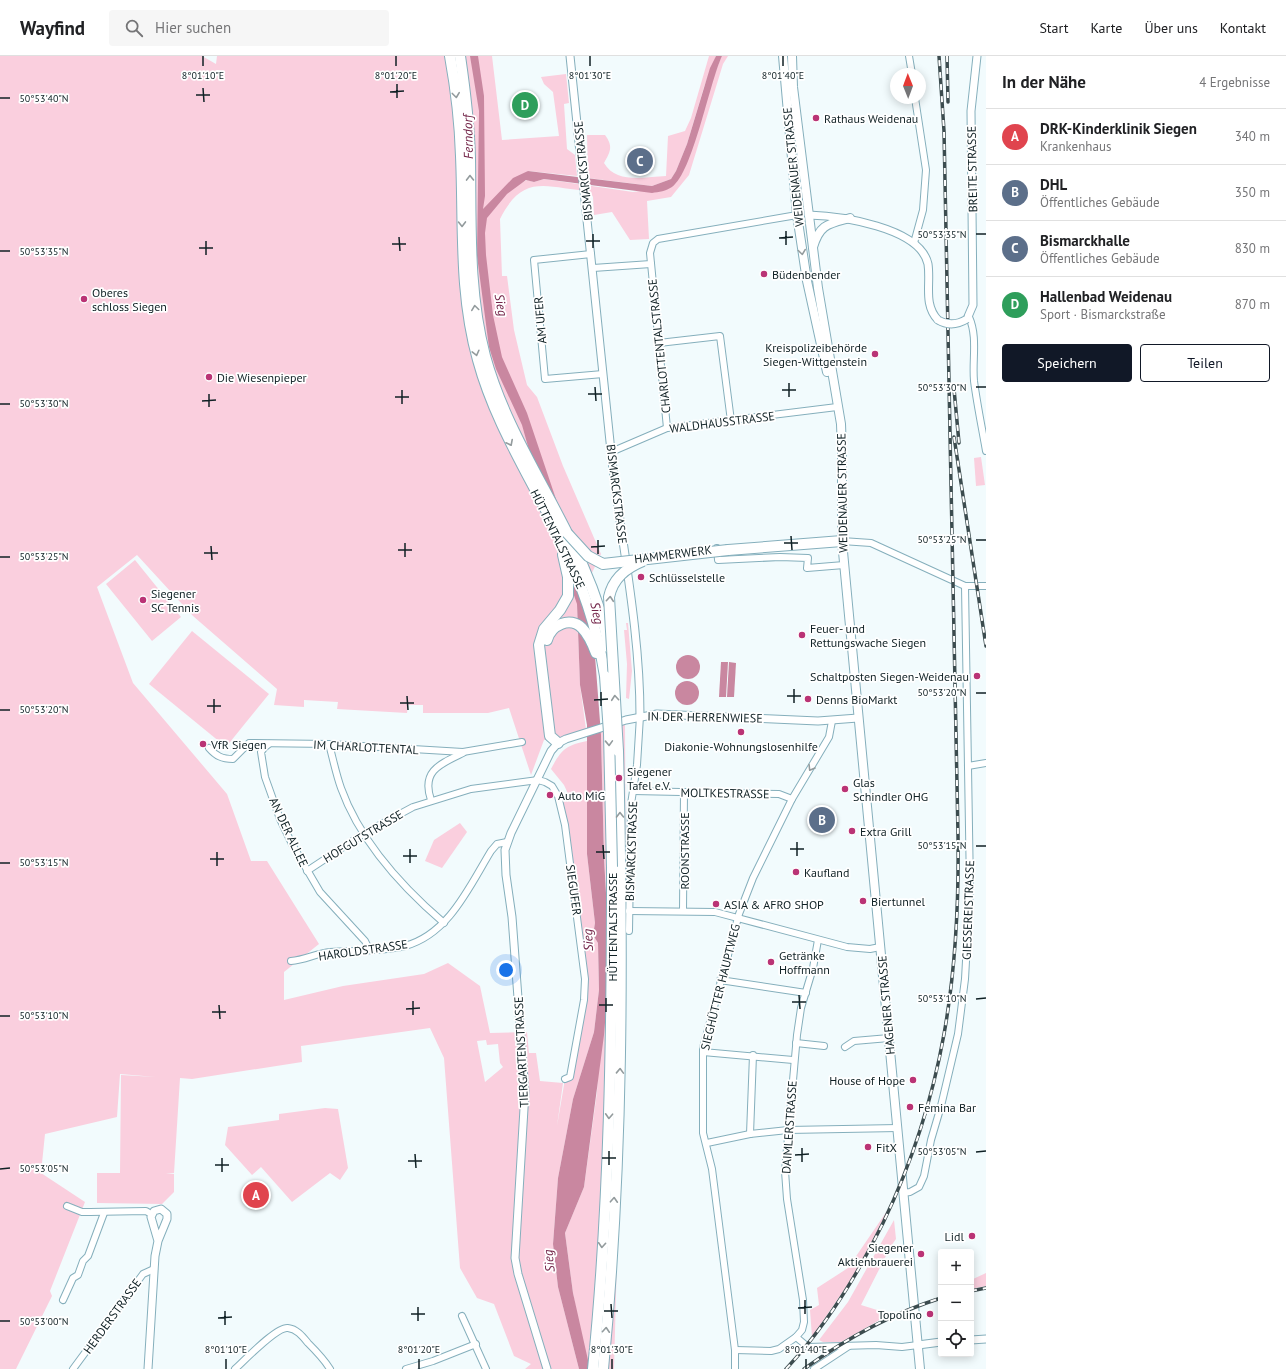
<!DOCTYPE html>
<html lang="de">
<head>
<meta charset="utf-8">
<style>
  body { margin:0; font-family:"PT Sans",sans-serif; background:#f6f6f6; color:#202124 }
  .controls { position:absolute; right:12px; bottom:12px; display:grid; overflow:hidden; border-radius:4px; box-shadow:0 2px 10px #0003 }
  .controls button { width:36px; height:36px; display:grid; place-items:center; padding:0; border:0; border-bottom:1px solid #e0e0e0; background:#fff; color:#202124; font:20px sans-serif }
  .compass { position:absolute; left:890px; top:12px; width:36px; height:36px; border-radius:50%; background:#fff; box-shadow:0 2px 10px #0003; rotate:359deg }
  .you { position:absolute; left:506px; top:914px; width:14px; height:14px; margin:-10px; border:3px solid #fff; border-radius:50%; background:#1a73e8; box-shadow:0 0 0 6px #1a73e833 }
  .badge { display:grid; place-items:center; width:26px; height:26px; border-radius:50%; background:#111827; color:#fff; font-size:13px; font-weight:700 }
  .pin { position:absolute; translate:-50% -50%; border:2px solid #fff; box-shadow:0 1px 4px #0006 }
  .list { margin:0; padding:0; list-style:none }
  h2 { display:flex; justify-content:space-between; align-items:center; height:52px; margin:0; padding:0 16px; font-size:17px }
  h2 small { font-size:13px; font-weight:400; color:#757577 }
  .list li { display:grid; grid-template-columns:26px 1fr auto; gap:12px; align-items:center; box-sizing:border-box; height:56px; padding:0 16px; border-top:1px solid #e0e0e0 }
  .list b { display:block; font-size:15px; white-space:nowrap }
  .list p { margin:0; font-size:13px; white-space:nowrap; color:#757577 }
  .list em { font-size:13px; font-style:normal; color:#757577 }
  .actions { display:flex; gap:8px; padding:12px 16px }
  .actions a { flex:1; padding:9px 0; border:1px solid #111827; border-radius:4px; text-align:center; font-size:14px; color:#111827 }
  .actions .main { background:#111827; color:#fff }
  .icon { flex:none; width:22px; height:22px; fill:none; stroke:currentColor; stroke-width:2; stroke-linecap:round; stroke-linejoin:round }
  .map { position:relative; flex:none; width:986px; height:1313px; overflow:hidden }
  header { display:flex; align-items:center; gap:24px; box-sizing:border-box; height:56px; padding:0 20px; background:#fff; border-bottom:1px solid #e0e0e0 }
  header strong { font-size:19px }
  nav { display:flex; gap:22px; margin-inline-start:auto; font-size:14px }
  .search { width:280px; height:36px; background:#f6f6f6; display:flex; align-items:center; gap:10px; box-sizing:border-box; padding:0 14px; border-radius:4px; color:#757577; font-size:15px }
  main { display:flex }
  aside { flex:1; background:#fff }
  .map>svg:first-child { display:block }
  .green { fill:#facfde; fill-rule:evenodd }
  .water { fill:#c987a0 }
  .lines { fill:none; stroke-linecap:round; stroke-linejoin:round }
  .minor-casing { stroke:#85afbc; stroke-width:8 }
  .tertiary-casing { stroke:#85afbc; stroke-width:9 }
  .secondary-casing { stroke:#85afbc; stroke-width:10 }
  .trunk-casing { stroke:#85afbc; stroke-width:12 }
  .minor { stroke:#fff; stroke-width:6 }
  .tertiary { stroke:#fff; stroke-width:7 }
  .secondary { stroke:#fff; stroke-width:8 }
  .trunk { stroke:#fff; stroke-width:10 }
  .rail-casing { stroke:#3c4c4f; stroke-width:3.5 }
  .rail { stroke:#fff; stroke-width:2; stroke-dasharray:6; stroke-linecap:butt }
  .tertiary-bridge-casing { stroke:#85afbc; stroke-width:9; stroke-linecap:butt }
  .trunk-bridge-casing { stroke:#85afbc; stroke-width:12; stroke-linecap:butt }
  .tertiary-bridge { stroke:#fff; stroke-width:7 }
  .trunk-bridge { stroke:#fff; stroke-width:10 }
  .oneway { stroke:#939b9d }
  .ticks { fill:none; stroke:#102125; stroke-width:1.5 }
  .poi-dot { fill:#ba3375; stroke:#fff; stroke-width:1.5 }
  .labels { text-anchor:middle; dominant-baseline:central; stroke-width:3.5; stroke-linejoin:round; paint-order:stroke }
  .poi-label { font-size:12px; fill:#102125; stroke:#fff; text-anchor:start }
  .street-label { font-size:12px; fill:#102125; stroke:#fff }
  .water-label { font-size:13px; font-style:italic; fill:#732549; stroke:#fff }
  .ticks-label { font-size:10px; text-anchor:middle; fill:#102125; stroke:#fff; stroke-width:3.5; stroke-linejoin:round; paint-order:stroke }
</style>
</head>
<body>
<header>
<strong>Wayfind</strong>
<div class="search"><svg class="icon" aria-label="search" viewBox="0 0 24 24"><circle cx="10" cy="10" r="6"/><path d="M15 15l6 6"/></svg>Hier suchen</div>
<nav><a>Start</a><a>Karte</a><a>Über uns</a><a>Kontakt</a></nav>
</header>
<main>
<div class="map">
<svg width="986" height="1313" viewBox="0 0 986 1313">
  <rect width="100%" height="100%" fill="#f2fbfd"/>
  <g class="green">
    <path d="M0,0h202l14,8 1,-8h275l10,84 57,-4 -6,-44 -9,-8 -3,-7 25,-3 3,29 -5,1 3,45 8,6 2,21 -49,-5 -11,14 10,-5 7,2 10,-3 89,13 39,-5 48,-127 2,-4h6l-5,8 -34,111 -18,22 -24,4 2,38 -19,1 -18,-28 -18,3 -1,-18 -3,-6c-42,-2 -66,-20 -90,28l2,57h5l7,54 13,55 10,12 26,69 38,88 -24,50 3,81 7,52 -43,3 -13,35 -22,-67 -21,5h-65v-8h-15l-1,8 -70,-4 1,-7 -34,-2v7l-30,-2 3,-16 -84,-73 -56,-61 -40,32 36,96 94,111 24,67h16l52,83 -35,28v28l59,-14 81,-12 24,-11 32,23 10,47 37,-1 2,21h7l4,28 23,2 -6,43 8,-47 5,-2 15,-88 -25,-187 10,-4 -6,-13 -13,-16c10,-19 15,-24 36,-28v113l8,69 -2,12 5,8 1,47 -5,42 -21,67 -15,79 -5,66 5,43 21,82h-54l6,-5 -17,-8 -20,-52 -17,-6 -17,-30 -16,-210 -14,-30 -129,18 1,16 -110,17 -12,-1 -6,95 -8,1h8v18l-12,12 -65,-1v-30h23l1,-98 35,2 -36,-3 -3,43 -72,17 -4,39 44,29 -35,89 2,5 -36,73h-16zM486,984l1,5 11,-1 2,19 3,4 -18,15 -8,-41z"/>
    <path d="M709,0h7l-12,31 -17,57 -11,27 -5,8 -19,7 -64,-8 -1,-43h18c8,11 6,16 -1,28 12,21 41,14 62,13l2,-40 17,-5 6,-13z"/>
    <polygon points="981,401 985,429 976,430 974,402"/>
    <polygon points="135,504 181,561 152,585 106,528"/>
    <polygon points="626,567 628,567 632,615 629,643 626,642 627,608 624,574 627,574"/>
    <polygon points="192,575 269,638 226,691 149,628"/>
    <polygon points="625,668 626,862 614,1313 590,1313 581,1280 573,1237 565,1177 584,1131 597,1036 607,844 604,802 601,676"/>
    <polygon points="460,767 467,776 442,812 425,805 434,784"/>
    <polygon points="325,1052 338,1053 348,1112 340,1124 330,1117 292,1146 261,1111 252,1119 225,1089 228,1071 279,1064 279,1058"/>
    <polygon points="889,1152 854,1219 812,1281 810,1254 819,1249 817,1232 848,1212"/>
    <polygon points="894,1164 896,1183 891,1190 861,1249 890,1258 841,1286 823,1286 819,1284 848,1246"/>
    <polygon points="986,1217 986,1230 971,1233 971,1224"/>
  </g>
  <g class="water">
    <path d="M470,0h8l6,40 1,100 -2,13 30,-31 15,-7 124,15 19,-7 5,-8 11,-27 23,-76 6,-12h6c-13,28 -29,116 -50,131 -6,4 -13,5 -20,6l-108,-14 -10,3 -8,-2 -19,14 -20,24 -2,15 1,22 7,60 9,42 25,56 64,190 10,132 3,123 6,105 -6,72 -20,152 -19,46 8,60 17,76h-11l-21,-82 -5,-43 5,-66 15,-79 21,-67 5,-42 -1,-47 -5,-8 2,-12 -8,-69v-129l-7,-40 -3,-81 -25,-72 -30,-107 -26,-56 -7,-22 -12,-91 2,-145z"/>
    <circle cx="688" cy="611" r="12"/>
    <polygon points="721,606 728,606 726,641 719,641"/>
    <polygon points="729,606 736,607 734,641 727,641"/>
    <circle cx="687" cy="637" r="12"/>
  </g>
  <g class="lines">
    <defs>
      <g id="minor">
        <polyline points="909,0 912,18"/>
        <polyline points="914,187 923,154 926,114 915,42"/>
        <polyline points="591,198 534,204 545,323 603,318"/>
        <polyline points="593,212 651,208"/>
        <path d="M969,261c9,20 3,43 5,64 3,23 8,47 12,70"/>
        <polyline points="659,287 720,280 731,365"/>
        <polyline points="667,372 650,197 653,187 658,183 797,159"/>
        <polyline points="611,396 667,372 837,351"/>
        <polyline points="842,485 871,487 965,530 986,530"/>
        <polyline points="717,492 718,504 780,501 808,502 807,512 844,509"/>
        <polyline points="269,688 264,692 261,696 265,721 280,763 292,788 320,836 365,885 369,893"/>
        <path d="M329,688c4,15 7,30 12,44 19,53 61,99 103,135"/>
        <path d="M209,692c7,8 13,11 24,11l16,-16 80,1 134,8 59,-10"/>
        <polyline points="968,710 986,707"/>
        <polyline points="633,735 779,738 792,743"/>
        <path d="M431,744c-10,-29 9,-36 32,-47"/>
        <polyline points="307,815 363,778 413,751 471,733 538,724 545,726 552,730 558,740 565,769 585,923 584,944 570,1021 565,1023"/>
        <polyline points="629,855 715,856 847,891 870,893 880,891"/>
        <polyline points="683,855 684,736"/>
        <polyline points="629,875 631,748 637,709 640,660"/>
        <path d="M291,905c14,-1 26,-8 39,-9 24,-2 51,0 75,-6 44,-12 64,-59 86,-95l6,-7 10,-2"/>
        <polyline points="720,924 806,937"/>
        <polyline points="796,987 824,990"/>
        <polyline points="845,991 854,985 889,982"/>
        <polyline points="703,996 793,1004"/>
        <polyline points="750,1078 753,999"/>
        <polyline points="707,1087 750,1078 788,1074 898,1072"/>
        <polyline points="903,1137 910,1136 919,1131 924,1120 931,1084 941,1050 958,978 965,923 970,832 965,530"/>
        <polyline points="67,1150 82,1156 90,1156 146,1155 151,1158"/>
        <polyline points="63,1244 73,1222 78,1219 83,1205 88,1200 104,1157"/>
        <polyline points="462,1260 486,1313"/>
        <polyline points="796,1281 808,1291 876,1289 902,1291 918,1289"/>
        <polyline points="735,1294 771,1295 779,1293 796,1281 802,1274 804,1266 803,1244 787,1143 785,1115 797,979 801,952 813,912 818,884"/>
        <polyline points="73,1313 143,1218 154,1213"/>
        <path d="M235,1313c9,-8 42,-43 53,-41 9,1 15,9 20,15 8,8 16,16 22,26"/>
        <polyline points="406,1313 433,1305 476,1288"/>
        <polyline points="735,1313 735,1294 712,1113 703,1077 703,992 739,858 753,822 792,743 829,681 832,665"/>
        <polyline points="814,1313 849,1290"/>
      </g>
      <g id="tertiary">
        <path d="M570,0c15,135 27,270 42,405 10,85 28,169 28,255"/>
        <path d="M809,159c30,1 111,12 119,49 3,20 -5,40 10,56"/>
        <polyline points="967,263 973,249 971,55 977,0"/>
        <polyline points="971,1284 986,1283"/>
        <polyline points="918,1289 941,1286"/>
        <polyline points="148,1313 155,1200 158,1185 167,1163 167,1158 161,1153 154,1155 151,1161 158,1185"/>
        <polyline points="547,1313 518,1218 515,1202 525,1036 512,861 506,819 505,794 511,777 551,695 558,687 566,683 626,664 657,658 818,665 858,662"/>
      </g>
      <g id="secondary">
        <polyline points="783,0 797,159 807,225 827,316"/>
        <polyline points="792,0 793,31 818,232 841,368 842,395 842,485 920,1313"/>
        <path d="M813,191c7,-23 15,-23 37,-29"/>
      </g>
      <g id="trunk">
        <path d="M450,0c6,33 10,67 11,100 3,69 -2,137 17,204 17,63 52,116 80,174 23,46 39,92 47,142"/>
        <path d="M460,0c5,34 9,68 10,102 1,67 -2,134 15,198 28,103 105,186 124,292"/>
        <polyline points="728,494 842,485"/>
        <path d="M547,584c4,-15 23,-24 35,-12 7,7 11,17 14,25"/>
        <polyline points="558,687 550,680 539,589 544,573 560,554 568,540 568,521 563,499"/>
        <path d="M593,1313c17,-167 19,-335 19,-502"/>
        <path d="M603,1313c20,-205 20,-412 15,-618"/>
      </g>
    </defs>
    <use href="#minor" class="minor-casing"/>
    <use href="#tertiary" class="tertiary-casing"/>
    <use href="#secondary" class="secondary-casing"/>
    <use href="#trunk" class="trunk-casing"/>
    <use href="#minor" class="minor"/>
    <use href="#tertiary" class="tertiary"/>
    <use href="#secondary" class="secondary"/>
    <use href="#trunk" class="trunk"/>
    <defs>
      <g id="rail">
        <polyline points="947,0 948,46"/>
        <polyline points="954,333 959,387"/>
        <polyline points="954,381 986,590"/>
        <polyline points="971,1235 986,1232"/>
        <path d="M786,1313c40,-43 71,-93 97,-146 61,-127 77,-249 75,-388l-14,-704 -5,-75"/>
        <path d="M804,1313c43,-31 86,-55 137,-71"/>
      </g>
    </defs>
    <use href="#rail" class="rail-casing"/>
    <use href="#rail" class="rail"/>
    <defs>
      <path id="tertiary-bridge" d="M938,264c10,6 19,5 29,-1"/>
      <g id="trunk-bridge">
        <polyline points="567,477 588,500 603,508 728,494"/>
        <polyline points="605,620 609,677 612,811"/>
        <path d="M618,695l-9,-154c4,-19 17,-29 34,-36"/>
      </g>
    </defs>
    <use href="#tertiary-bridge" class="tertiary-bridge-casing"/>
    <use href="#trunk-bridge" class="trunk-bridge-casing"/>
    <use href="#tertiary-bridge" class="tertiary-bridge"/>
    <use href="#trunk-bridge" class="trunk-bridge"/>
  </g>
  <defs><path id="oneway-chevron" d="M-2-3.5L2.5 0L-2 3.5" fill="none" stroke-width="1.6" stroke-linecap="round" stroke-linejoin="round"/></defs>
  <g class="oneway">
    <use href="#oneway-chevron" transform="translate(456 39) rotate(83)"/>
    <use href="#oneway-chevron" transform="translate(470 122) rotate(-91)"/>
    <use href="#oneway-chevron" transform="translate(462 168) rotate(89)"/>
    <use href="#oneway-chevron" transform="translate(802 196) rotate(82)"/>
    <use href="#oneway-chevron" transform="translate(475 252) rotate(-98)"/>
    <use href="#oneway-chevron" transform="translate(476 297) rotate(76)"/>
    <use href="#oneway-chevron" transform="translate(510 387) rotate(63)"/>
    <use href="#oneway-chevron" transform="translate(610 543) rotate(-85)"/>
    <use href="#oneway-chevron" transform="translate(615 642) rotate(-95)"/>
    <use href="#oneway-chevron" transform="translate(609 687) rotate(88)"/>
    <use href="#oneway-chevron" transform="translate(811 712) rotate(121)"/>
    <use href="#oneway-chevron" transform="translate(620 759) rotate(-91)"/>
    <use href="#oneway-chevron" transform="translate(620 1015) rotate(-88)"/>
    <use href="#oneway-chevron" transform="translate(609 1060) rotate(93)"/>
    <use href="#oneway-chevron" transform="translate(614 1144) rotate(-87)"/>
    <use href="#oneway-chevron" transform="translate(602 1189) rotate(94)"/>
    <use href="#oneway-chevron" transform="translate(606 1274) rotate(-86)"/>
  </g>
  <path class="ticks" d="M203,0v10M396,0v10M590,0v10M783,0v10M397,28v14M203,32l1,14M390,36l14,-1M196,39h14M0,42h10M786,175v14M593,178v14M976,178h10M399,181l1,14M779,182l14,-1M206,185v14M586,185h14M392,188h14M199,192h14M0,195h10M789,327v14M595,331l1,14M976,331h10M402,334v14M782,334h14M209,338v13M588,338h14M395,341h14M202,345l14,-1M0,348h10M791,480l1,14M598,484v14M976,484h10M405,487v14M784,487h14M211,490l1,14M591,491l14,-1M398,494h14M204,497h14M0,501h10M794,633v14M601,636v14M976,637h10M407,640l1,14M787,640h14M214,643v14M594,644l14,-1M400,647h14M207,650h14M0,654h10M797,786v14M603,789l1,14M976,790h10M410,793v14M790,793h14M217,796v14M596,796h14M403,800h14M210,803h14M0,807h10M799,939l1,14M606,942v14M976,943l10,-1M413,945v14M792,946h14M219,949l1,14M599,949h14M406,953l14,-1M212,956h14M0,960h10M802,1092v14M609,1095v14M976,1096l10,-1M415,1098l1,14M795,1099l14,-1M222,1102v14M602,1102h14M408,1105h14M215,1109h14M0,1113l10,-1M805,1244v14M611,1248l1,14M418,1251v14M798,1252l14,-1M225,1255v14M604,1255h14M411,1258h14M218,1262l14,-1M0,1265h10M226,1303v10M419,1303v10M612,1303v10M806,1303v10"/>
  <g class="poi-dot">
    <circle cx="816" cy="62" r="4"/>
    <circle cx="764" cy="218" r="4"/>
    <circle cx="84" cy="243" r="4"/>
    <circle cx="875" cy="298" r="4"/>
    <circle cx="209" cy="321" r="4"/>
    <circle cx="641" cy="521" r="4"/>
    <circle cx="143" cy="544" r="4"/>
    <circle cx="802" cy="579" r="4"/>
    <circle cx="977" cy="620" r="4"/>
    <circle cx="808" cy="643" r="4"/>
    <circle cx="741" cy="676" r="4"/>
    <circle cx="203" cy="688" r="4"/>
    <circle cx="619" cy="722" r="4"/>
    <circle cx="845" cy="733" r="4"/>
    <circle cx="550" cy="739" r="4"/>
    <circle cx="852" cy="775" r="4"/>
    <circle cx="796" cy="816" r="4"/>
    <circle cx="863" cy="845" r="4"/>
    <circle cx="716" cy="848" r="4"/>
    <circle cx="771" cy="906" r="4"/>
    <circle cx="913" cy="1024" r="4"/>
    <circle cx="910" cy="1051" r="4"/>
    <circle cx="868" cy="1091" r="4"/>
    <circle cx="972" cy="1180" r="4"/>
    <circle cx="921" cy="1198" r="4"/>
    <circle cx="930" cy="1258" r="4"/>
  </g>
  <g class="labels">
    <g class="poi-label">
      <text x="824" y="62">Rathaus Weidenau</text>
      <text x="772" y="218">Büdenbender</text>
      <text x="92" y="236">Oberes<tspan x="92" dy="14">schloss Siegen</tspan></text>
      <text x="867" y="291" text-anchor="end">Kreispolizeibehörde<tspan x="867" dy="14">Siegen-Wittgenstein</tspan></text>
      <text x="217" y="321">Die Wiesenpieper</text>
      <text x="649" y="521">Schlüsselstelle</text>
      <text x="151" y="537">Siegener<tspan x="151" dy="14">SC Tennis</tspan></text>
      <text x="810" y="572">Feuer- und<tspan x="810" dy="14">Rettungswache Siegen</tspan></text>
      <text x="969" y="620" text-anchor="end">Schaltposten Siegen-Weidenau</text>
      <text x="816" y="643">Denns BioMarkt</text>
      <text x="211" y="688">VfR Siegen</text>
      <text x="741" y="690" text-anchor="middle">Diakonie-Wohnungslosenhilfe</text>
      <text x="627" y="715">Siegener<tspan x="627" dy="14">Tafel e.V.</tspan></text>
      <text x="853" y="726">Glas<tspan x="853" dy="14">Schindler OHG</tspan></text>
      <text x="558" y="739">Auto MiG</text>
      <text x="860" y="775">Extra Grill</text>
      <text x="804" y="816">Kaufland</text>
      <text x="871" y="845">Biertunnel</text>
      <text x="724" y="848">ASIA &amp; AFRO SHOP</text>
      <text x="779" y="899">Getränke<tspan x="779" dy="14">Hoffmann</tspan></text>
      <text x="905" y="1024" text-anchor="end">House of Hope</text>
      <text x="918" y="1051">Femina Bar</text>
      <text x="876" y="1091">FitX</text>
      <text x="964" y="1180" text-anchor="end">Lidl</text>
      <text x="913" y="1191" text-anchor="end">Siegener<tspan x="913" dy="14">Aktienbrauerei</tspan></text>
      <text x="922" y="1258" text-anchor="end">Topolino</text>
    </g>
    <g class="street-label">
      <text transform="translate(793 111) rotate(-96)">WEIDENAUER STRASSE</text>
      <text transform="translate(972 113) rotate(-91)">BREITE STRASSE</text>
      <text transform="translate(583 115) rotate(-96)">BISMARCKSTRASSE</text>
      <text transform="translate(540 264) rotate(-95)">AM UFER</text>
      <text transform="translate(659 290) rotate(-96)">CHARLOTTENTALSTRASSE</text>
      <text transform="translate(722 366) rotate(-7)">WALDHAUSSTRASSE</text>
      <text transform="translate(842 437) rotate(-91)">WEIDENAUER STRASSE</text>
      <text transform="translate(617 438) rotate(83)">BISMARCKSTRASSE</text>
      <text transform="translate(558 483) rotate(64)">HÜTTENTALSTRASSE</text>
      <text transform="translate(673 498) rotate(-7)">HAMMERWERK</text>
      <text transform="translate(705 661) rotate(1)">IN DER HERRENWIESE</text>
      <text transform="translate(366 691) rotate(3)">IM CHARLOTTENTAL</text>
      <text transform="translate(725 737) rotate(1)">MOLTKESTRASSE</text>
      <text transform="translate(289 776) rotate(65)">AN DER ALLEE</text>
      <text transform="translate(363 780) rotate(-31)">HOFGUTSTRASSE</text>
      <text transform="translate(631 795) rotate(-88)">BISMARCKSTRASSE</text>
      <text transform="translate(684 795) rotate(-90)">ROONSTRASSE</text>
      <text transform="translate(574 834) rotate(82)">SIEGUFER</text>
      <text transform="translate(968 854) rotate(-88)">GIESSEREISTRASSE</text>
      <text transform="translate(612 871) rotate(-90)">HÜTTENTALSTRASSE</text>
      <text transform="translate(363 894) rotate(-8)">HAROLDSTRASSE</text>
      <text transform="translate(720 931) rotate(-76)">SIEGHÜTTER HAUPTWEG</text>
      <text transform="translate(886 949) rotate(-95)">HAGENER STRASSE</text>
      <text transform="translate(521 996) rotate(-93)">TIERGARTENSTRASSE</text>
      <text transform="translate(789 1071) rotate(-86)">DAIMLERSTRASSE</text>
      <text transform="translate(112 1260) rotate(-54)">HERDERSTRASSE</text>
    </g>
    <g class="water-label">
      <text transform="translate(468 81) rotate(-91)">Ferndorf</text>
      <text transform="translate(501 249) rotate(79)">Sieg</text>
      <text transform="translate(597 557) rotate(78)">Sieg</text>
      <text transform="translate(588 884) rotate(-92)">Sieg</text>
      <text transform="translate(549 1205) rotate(-96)">Sieg</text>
    </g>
  </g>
  <g class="ticks-label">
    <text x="203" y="23">8°01'10"E</text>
    <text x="396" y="23">8°01'20"E</text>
    <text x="590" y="23">8°01'30"E</text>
    <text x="783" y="23">8°01'40"E</text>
    <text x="44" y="46">50°53'40"N</text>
    <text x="942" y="182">50°53'35"N</text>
    <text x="44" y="199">50°53'35"N</text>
    <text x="942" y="335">50°53'30"N</text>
    <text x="44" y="351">50°53'30"N</text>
    <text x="942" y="487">50°53'25"N</text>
    <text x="44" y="504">50°53'25"N</text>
    <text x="942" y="640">50°53'20"N</text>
    <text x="44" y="657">50°53'20"N</text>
    <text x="942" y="793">50°53'15"N</text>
    <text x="44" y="810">50°53'15"N</text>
    <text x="942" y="946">50°53'10"N</text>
    <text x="44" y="963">50°53'10"N</text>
    <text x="942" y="1099">50°53'05"N</text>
    <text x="44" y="1116">50°53'05"N</text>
    <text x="44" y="1269">50°53'00"N</text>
    <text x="226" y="1297">8°01'10"E</text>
    <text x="419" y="1297">8°01'20"E</text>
    <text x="612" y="1297">8°01'30"E</text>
    <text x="806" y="1297">8°01'40"E</text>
  </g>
</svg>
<div class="controls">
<button>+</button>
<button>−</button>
<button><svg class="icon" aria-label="locate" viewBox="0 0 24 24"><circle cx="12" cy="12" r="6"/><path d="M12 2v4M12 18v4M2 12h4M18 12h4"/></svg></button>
</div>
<svg class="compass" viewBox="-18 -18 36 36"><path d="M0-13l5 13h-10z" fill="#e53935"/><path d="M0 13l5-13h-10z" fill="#757577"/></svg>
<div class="you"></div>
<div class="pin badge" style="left:256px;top:1139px;background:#e0444e">A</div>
<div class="pin badge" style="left:822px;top:764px;background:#5c6f8a">B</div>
<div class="pin badge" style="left:640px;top:105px;background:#5c6f8a">C</div>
<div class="pin badge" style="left:525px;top:49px;background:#2e9e5b">D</div>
</div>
<aside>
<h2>In der Nähe<small>4 Ergebnisse</small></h2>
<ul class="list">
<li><span class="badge" style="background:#e0444e">A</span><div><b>DRK-Kinderklinik Siegen</b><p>Krankenhaus</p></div><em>340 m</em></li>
<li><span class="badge" style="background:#5c6f8a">B</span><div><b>DHL</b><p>Öffentliches Gebäude</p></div><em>350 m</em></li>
<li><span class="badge" style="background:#5c6f8a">C</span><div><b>Bismarckhalle</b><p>Öffentliches Gebäude</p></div><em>830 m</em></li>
<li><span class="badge" style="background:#2e9e5b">D</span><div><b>Hallenbad Weidenau</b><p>Sport · Bismarckstraße</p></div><em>870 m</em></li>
</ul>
<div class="actions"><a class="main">Speichern</a><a>Teilen</a></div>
</aside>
</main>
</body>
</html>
